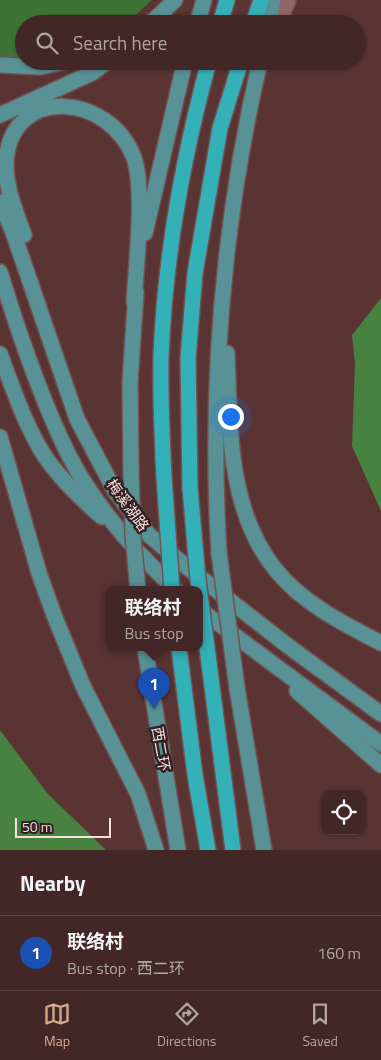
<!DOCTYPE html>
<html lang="en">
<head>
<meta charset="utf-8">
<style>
  body { margin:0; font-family:"Titillium Web","Noto Sans SC",sans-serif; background:#4a2f2e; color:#f1f3f6 }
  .controls { position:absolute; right:15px; bottom:15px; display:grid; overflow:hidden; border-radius:10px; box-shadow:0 1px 4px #0004 }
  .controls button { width:45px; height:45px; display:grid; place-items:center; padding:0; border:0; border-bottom:1px solid #5b4443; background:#432726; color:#f1f3f6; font:25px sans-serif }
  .scale { position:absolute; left:15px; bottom:12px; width:96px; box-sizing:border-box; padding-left:5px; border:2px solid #f7dfdd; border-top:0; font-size:14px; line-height:18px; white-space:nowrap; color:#f7dfdd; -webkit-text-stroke:4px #322120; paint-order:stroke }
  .you { position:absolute; left:230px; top:416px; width:18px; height:18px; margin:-12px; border:4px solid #fff; border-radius:50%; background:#1a73e8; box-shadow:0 0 0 8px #1a73e833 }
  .badge { display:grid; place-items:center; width:32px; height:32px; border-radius:50%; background:#d6ab8b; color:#fff; font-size:16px; font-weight:700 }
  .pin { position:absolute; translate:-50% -41px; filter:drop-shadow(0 1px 2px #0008) }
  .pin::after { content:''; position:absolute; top:26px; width:18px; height:15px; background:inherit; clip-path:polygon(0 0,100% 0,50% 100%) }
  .popup { position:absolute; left:105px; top:586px; width:98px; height:65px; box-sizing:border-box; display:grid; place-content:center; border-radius:10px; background:#432726; filter:drop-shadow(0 1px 4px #0005); font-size:16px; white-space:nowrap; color:#afa5a7 }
  .popup b { font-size:19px; color:#f1f3f6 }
  .popup::after { content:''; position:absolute; left:50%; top:100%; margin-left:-10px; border:10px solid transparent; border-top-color:#432726 }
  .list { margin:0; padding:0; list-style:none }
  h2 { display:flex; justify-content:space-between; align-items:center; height:65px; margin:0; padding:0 20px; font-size:21px }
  h2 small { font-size:16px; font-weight:400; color:#afa5a7 }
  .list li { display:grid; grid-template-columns:32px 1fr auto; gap:15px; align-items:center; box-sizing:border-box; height:75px; padding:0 20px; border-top:1px solid #5b4443 }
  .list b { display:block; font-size:19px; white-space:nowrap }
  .list p { margin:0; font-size:16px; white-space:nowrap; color:#afa5a7 }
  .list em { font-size:16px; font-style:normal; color:#afa5a7 }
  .icon { flex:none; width:28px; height:28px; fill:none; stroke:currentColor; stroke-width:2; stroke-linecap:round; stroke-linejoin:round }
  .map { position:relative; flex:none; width:381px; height:850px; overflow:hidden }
  .search { position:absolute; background:#432726; box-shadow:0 1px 4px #0004; left:15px; right:15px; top:15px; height:55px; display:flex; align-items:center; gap:12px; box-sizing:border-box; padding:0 18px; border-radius:28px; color:#afa5a7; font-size:19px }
  .sheet { height:140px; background:#432726 }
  nav { display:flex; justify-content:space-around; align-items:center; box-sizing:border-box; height:70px; border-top:1px solid #5b4443; background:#432726; font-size:14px; color:#afa5a7 }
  nav a { display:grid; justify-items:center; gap:2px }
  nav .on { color:#d6ab8b }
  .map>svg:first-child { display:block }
  .green { fill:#3d7436 }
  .forest { fill:#478240 }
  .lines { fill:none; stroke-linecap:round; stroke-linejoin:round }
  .minor-casing { stroke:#715251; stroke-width:18 }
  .major-casing { stroke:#715251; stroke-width:18 }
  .highway-casing { stroke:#715251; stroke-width:18 }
  .minor { stroke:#8f6664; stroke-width:15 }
  .major { stroke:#589297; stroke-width:15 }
  .highway { stroke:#34b0b9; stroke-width:15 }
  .major-bridge-casing { stroke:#715251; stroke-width:18; stroke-linecap:butt }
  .highway-bridge-casing { stroke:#715251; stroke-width:18; stroke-linecap:butt }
  .major-bridge { stroke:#589297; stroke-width:15 }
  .highway-bridge { stroke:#34b0b9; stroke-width:15 }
  .labels { text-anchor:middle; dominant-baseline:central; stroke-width:5; stroke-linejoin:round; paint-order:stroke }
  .street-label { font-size:15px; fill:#f7dfdd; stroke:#322120 }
</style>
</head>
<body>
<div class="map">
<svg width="381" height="850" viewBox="0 0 381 850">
  <rect width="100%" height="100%" fill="#593433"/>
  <polygon class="green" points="0,0 152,0 126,24 24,24 24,62 0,56"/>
  <g class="forest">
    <polygon points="381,298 381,511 352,446 355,364 352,335"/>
    <polygon points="0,730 48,794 106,850 0,850"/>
  </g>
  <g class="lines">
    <defs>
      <polyline id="minor" points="278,24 288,0"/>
      <g id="major">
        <polyline points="150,24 175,0"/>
        <polyline points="197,24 204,0"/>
        <polyline points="268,24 273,0"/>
        <polyline points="0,65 40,67 69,61"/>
        <polyline points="0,115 92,73 108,61"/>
        <polyline points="0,202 13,232 77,419 115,491 149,535 183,564 288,646 381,714"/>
        <polyline points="145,233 185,61"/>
        <path d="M24,235c-8,-23 -19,-48 -18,-73 5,-78 104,-69 128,-4 11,33 2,108 0,144"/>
        <path d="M0,272c17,56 36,112 60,165 26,59 70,110 116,153"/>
        <path d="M227,353c3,72 0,156 48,216 27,34 69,55 106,74"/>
        <path d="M0,354c12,32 24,68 42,98 16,25 38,46 60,65"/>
        <polyline points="0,437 39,573 54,615 83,686 138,794 156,850"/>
        <polyline points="131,470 130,382 136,292"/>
        <path d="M219,553c-10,-165 4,-331 41,-492"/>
        <polyline points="199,609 381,744"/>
        <polyline points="145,648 178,850"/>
        <polyline points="237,688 264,850"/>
        <polyline points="297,691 381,765"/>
      </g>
      <g id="highway">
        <polyline points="220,24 227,0"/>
        <polyline points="253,24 261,0"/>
        <path d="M164,477c-2,-41 -4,-81 -3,-121 4,-100 22,-199 48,-295"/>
        <polyline points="190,488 188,358 195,273 220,128 241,61"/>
        <polyline points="179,648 195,775 208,850"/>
        <polyline points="209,663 233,850"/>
      </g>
    </defs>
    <use href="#minor" class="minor-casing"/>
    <use href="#major" class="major-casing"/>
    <use href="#highway" class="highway-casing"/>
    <use href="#minor" class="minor"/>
    <use href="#major" class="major"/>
    <use href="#highway" class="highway"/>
    <defs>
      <g id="major-bridge">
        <polyline points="131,470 133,537 138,590"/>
        <polyline points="219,553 237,688"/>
      </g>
      <g id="highway-bridge">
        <polyline points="164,477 172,590"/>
        <polyline points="190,488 198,580 209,663"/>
      </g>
    </defs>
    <use href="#major-bridge" class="major-bridge-casing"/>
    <use href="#highway-bridge" class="highway-bridge-casing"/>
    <use href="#major-bridge" class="major-bridge"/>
    <use href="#highway-bridge" class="highway-bridge"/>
  </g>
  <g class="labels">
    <g class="street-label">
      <text transform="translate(128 505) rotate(54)">梅溪湖路</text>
      <text transform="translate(161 749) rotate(80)">西二环</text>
    </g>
  </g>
</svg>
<div class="controls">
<button><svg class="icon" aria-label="locate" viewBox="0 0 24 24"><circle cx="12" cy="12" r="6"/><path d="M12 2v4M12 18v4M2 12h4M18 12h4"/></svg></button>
</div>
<div class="scale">50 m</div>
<div class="you"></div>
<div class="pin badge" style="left:154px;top:709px;background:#1a4fb4">1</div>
<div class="popup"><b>联络村</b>Bus stop</div>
<div class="search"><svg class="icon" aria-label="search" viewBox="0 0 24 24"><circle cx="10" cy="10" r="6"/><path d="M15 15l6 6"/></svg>Search here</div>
</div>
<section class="sheet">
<h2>Nearby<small></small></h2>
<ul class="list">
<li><span class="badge" style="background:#1a4fb4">1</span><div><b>联络村</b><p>Bus stop · 西二环</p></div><em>160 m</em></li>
</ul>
</section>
<nav>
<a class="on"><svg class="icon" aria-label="map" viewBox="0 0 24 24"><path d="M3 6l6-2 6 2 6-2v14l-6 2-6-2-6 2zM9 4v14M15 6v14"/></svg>Map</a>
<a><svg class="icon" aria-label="directions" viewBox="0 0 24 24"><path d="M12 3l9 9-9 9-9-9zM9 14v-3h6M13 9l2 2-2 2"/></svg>Directions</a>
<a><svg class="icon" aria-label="saved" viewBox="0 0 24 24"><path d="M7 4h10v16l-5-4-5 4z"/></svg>Saved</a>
</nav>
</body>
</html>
